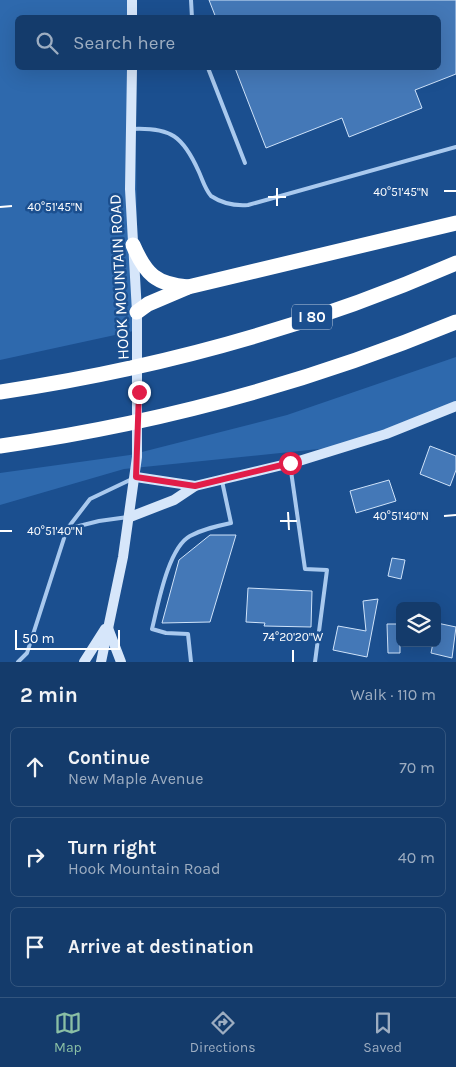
<!DOCTYPE html>
<html lang="en">
<head>
<meta charset="utf-8">
<style>
  body { margin:0; font-family:Karla,sans-serif; background:#214673; color:#f1f3f6 }
  .controls { position:absolute; right:15px; bottom:15px; display:grid; overflow:hidden; border-radius:8px; box-shadow:0 5px 20px #0002 }
  .controls button { width:45px; height:45px; display:grid; place-items:center; padding:0; border:0; border-bottom:1px solid #33557e; background:#143b6b; color:#f1f3f6; font:25px sans-serif }
  .scale { position:absolute; left:15px; bottom:12px; width:105px; box-sizing:border-box; padding-left:5px; border:2px solid #fff; border-top:0; font-size:14px; line-height:18px; white-space:nowrap; color:#fff; -webkit-text-stroke:4px #1b4f8f; paint-order:stroke }
  .stop { position:absolute; width:15px; height:15px; margin:-11px; border:4px solid #e11d48; border-radius:50%; background:#fff }
  .stop.end { background:#e11d48; border-color:#fff; box-shadow:0 1px 5px #0008 }
  .list { margin:0; padding:0; list-style:none }
  h2 { display:flex; justify-content:space-between; align-items:center; height:65px; margin:0; padding:0 20px; font-size:21px }
  h2 small { font-size:16px; font-weight:400; color:#9dadc1 }
  .list li { display:grid; grid-template-columns:32px 1fr auto; gap:15px; align-items:center; box-sizing:border-box; height:80px; margin:0 10px 10px; padding:0 10px; border:1px solid #33557e; border-radius:8px }
  .list b { display:block; font-size:19px; white-space:nowrap }
  .list p { margin:0; font-size:16px; white-space:nowrap; color:#9dadc1 }
  .list em { font-size:16px; font-style:normal; color:#9dadc1 }
  .icon { flex:none; width:28px; height:28px; fill:none; stroke:currentColor; stroke-width:2; stroke-linecap:round; stroke-linejoin:round }
  .map { position:relative; flex:none; width:456px; height:662px; overflow:hidden }
  .search { position:absolute; background:#143b6b; box-shadow:0 5px 20px #0002; left:15px; right:15px; top:15px; height:55px; display:flex; align-items:center; gap:12px; box-sizing:border-box; padding:0 18px; border-radius:8px; color:#9dadc1; font-size:19px }
  .sheet { height:335px; background:#143b6b }
  nav { display:flex; justify-content:space-around; align-items:center; box-sizing:border-box; height:70px; border-top:1px solid #33557e; background:#143b6b; font-size:14px; color:#9dadc1 }
  nav a { display:grid; justify-items:center; gap:2px }
  nav .on { color:#8abfa5 }
  .map>svg:first-child { display:block }
  .green { fill:#2e69ad }
  .building { fill:#4478b7; stroke:#cfe3fa }
  .lines { fill:none; stroke-linecap:round; stroke-linejoin:round }
  .lane { stroke:#a9c9ee; stroke-width:4 }
  .secondary { stroke:#d6e6fa; stroke-width:10 }
  .highway { stroke:#fff; stroke-width:15 }
  .route { stroke:#e11d48; stroke-width:6 }
  .ticks { fill:none; stroke:#fff; stroke-width:2 }
  .labels { text-anchor:middle; dominant-baseline:central; stroke-width:5; stroke-linejoin:round; paint-order:stroke }
  .shield { fill:#1b4f8f; stroke:#bbcadd; stroke-width:1 }
  .shield-label { font-size:15px; font-weight:bold; fill:#fff }
  .street-label { font-size:16px; fill:#fff; stroke:#1b4f8f }
  .ticks-label { font-size:12px; text-anchor:middle; fill:#fff; stroke:#1b4f8f; stroke-width:5; stroke-linejoin:round; paint-order:stroke }
</style>
</head>
<body>
<div class="map">
<svg width="456" height="662" viewBox="0 0 456 662">
  <rect width="100%" height="100%" fill="#1b4f8f"/>
  <g class="green">
    <polygon points="0,0 134,0 134,17 18,18 18,68 135,68 138,330 0,360"/>
    <polygon points="456,357 456,402 348,446 124,469 0,505 0,473 130,455 287,415"/>
  </g>
  <g class="building">
    <polygon points="209,0 456,0 456,74 415,90 422,108 349,137 342,118 266,148 235,68 438,68 438,18 216,18"/>
    <polygon points="430,446 456,456 456,470 450,486 420,474"/>
    <polygon points="389,480 396,501 356,513 350,491"/>
    <polygon points="210,535 236,535 210,622 162,623 179,560"/>
    <polygon points="392,558 405,560 401,579 388,576"/>
    <polygon points="248,588 312,591 311,627 264,626 265,623 246,622"/>
    <polygon points="378,599 367,657 333,650 338,626 366,631 363,601"/>
    <polygon points="437,623 456,627 452,658 431,653 433,643 437,643"/>
    <polygon points="387,624 400,624 400,653 388,653"/>
  </g>
  <g class="lines">
    <g class="lane">
      <polyline points="191,0 192,18"/>
      <polyline points="208,68 245,163"/>
      <path d="M131,129c40,-2 52,7 68,43 4,9 6,17 12,24 12,8 23,10 37,9l208,-58"/>
      <polyline points="290,464 305,569 327,570 315,662"/>
      <polyline points="67,529 99,521 128,517"/>
      <polyline points="18,662 27,653 67,529 90,499 132,479"/>
      <path d="M191,662l-3,-28 -22,-1 -14,-4c6,-24 16,-81 38,-93 13,-7 27,-10 41,-13l-9,-42"/>
    </g>
    <g class="secondary">
      <polyline points="132,18 132,0"/>
      <polyline points="136,477 195,486"/>
      <polyline points="130,517 174,500 195,486 299,461 386,434 456,406"/>
      <polyline points="108,628 121,662"/>
      <polyline points="84,662 105,629"/>
      <polyline points="101,662 123,557 137,457 137,312 130,189 132,68"/>
    </g>
    <g class="highway">
      <path d="M133,245c13,30 23,39 55,42"/>
      <polyline points="137,312 148,304 188,287 456,223"/>
      <path d="M0,392c155,-23 312,-66 456,-129"/>
      <path d="M0,446c156,-22 311,-64 456,-124"/>
    </g>
  </g>
  <g class="lines">
    <polyline class="route" points="139,392 136,477 195,486 290,463"/>
  </g>
  <path class="ticks" d="M277,188v18M444,191h12M268,197h18M0,207l12,-1M288,512l1,18M444,516l12,-1M280,521h17M0,531h12M293,650v12"/>
  <g class="labels">
    <rect class="shield" x="292" y="304.5" width="40" height="25" rx="4"/>
    <g class="shield-label">
      <text x="312" y="317">I 80</text>
    </g>
    <g class="street-label">
      <text transform="translate(119 277) rotate(-93)">HOOK MOUNTAIN ROAD</text>
    </g>
  </g>
  <g class="ticks-label">
    <text x="401" y="196">40°51'45"N</text>
    <text x="55" y="211">40°51'45"N</text>
    <text x="401" y="520">40°51'40"N</text>
    <text x="55" y="535">40°51'40"N</text>
    <text x="293" y="641">74°20'20"W</text>
  </g>
</svg>
<div class="controls">
<button><svg class="icon" aria-label="layers" viewBox="0 0 24 24"><path d="M12 4l9 5-9 5-9-5zM3 14l9 5 9-5"/></svg></button>
</div>
<div class="scale">50 m</div>
<div class="stop" style="left:290px;top:463px"></div>
<div class="stop end" style="left:139px;top:392px"></div>
<div class="search"><svg class="icon" aria-label="search" viewBox="0 0 24 24"><circle cx="10" cy="10" r="6"/><path d="M15 15l6 6"/></svg>Search here</div>
</div>
<section class="sheet">
<h2>2 min<small>Walk · 110 m</small></h2>
<ul class="list">
<li><svg class="icon" aria-label="ahead" viewBox="0 0 24 24"><path d="M12 20V5M6 11l6-6 6 6"/></svg><div><b>Continue</b><p>New Maple Avenue</p></div><em>70 m</em></li>
<li><svg class="icon" aria-label="right" viewBox="0 0 24 24"><path d="M7 20v-9h11M14 6l5 5-5 5"/></svg><div><b>Turn right</b><p>Hook Mountain Road</p></div><em>40 m</em></li>
<li><svg class="icon" aria-label="arrive" viewBox="0 0 24 24"><path d="M6 21V4h12l-3 4 3 4H6"/></svg><div><b>Arrive at destination</b></div></li>
</ul>
</section>
<nav>
<a class="on"><svg class="icon" aria-label="map" viewBox="0 0 24 24"><path d="M3 6l6-2 6 2 6-2v14l-6 2-6-2-6 2zM9 4v14M15 6v14"/></svg>Map</a>
<a><svg class="icon" aria-label="directions" viewBox="0 0 24 24"><path d="M12 3l9 9-9 9-9-9zM9 14v-3h6M13 9l2 2-2 2"/></svg>Directions</a>
<a><svg class="icon" aria-label="saved" viewBox="0 0 24 24"><path d="M7 4h10v16l-5-4-5 4z"/></svg>Saved</a>
</nav>
</body>
</html>
